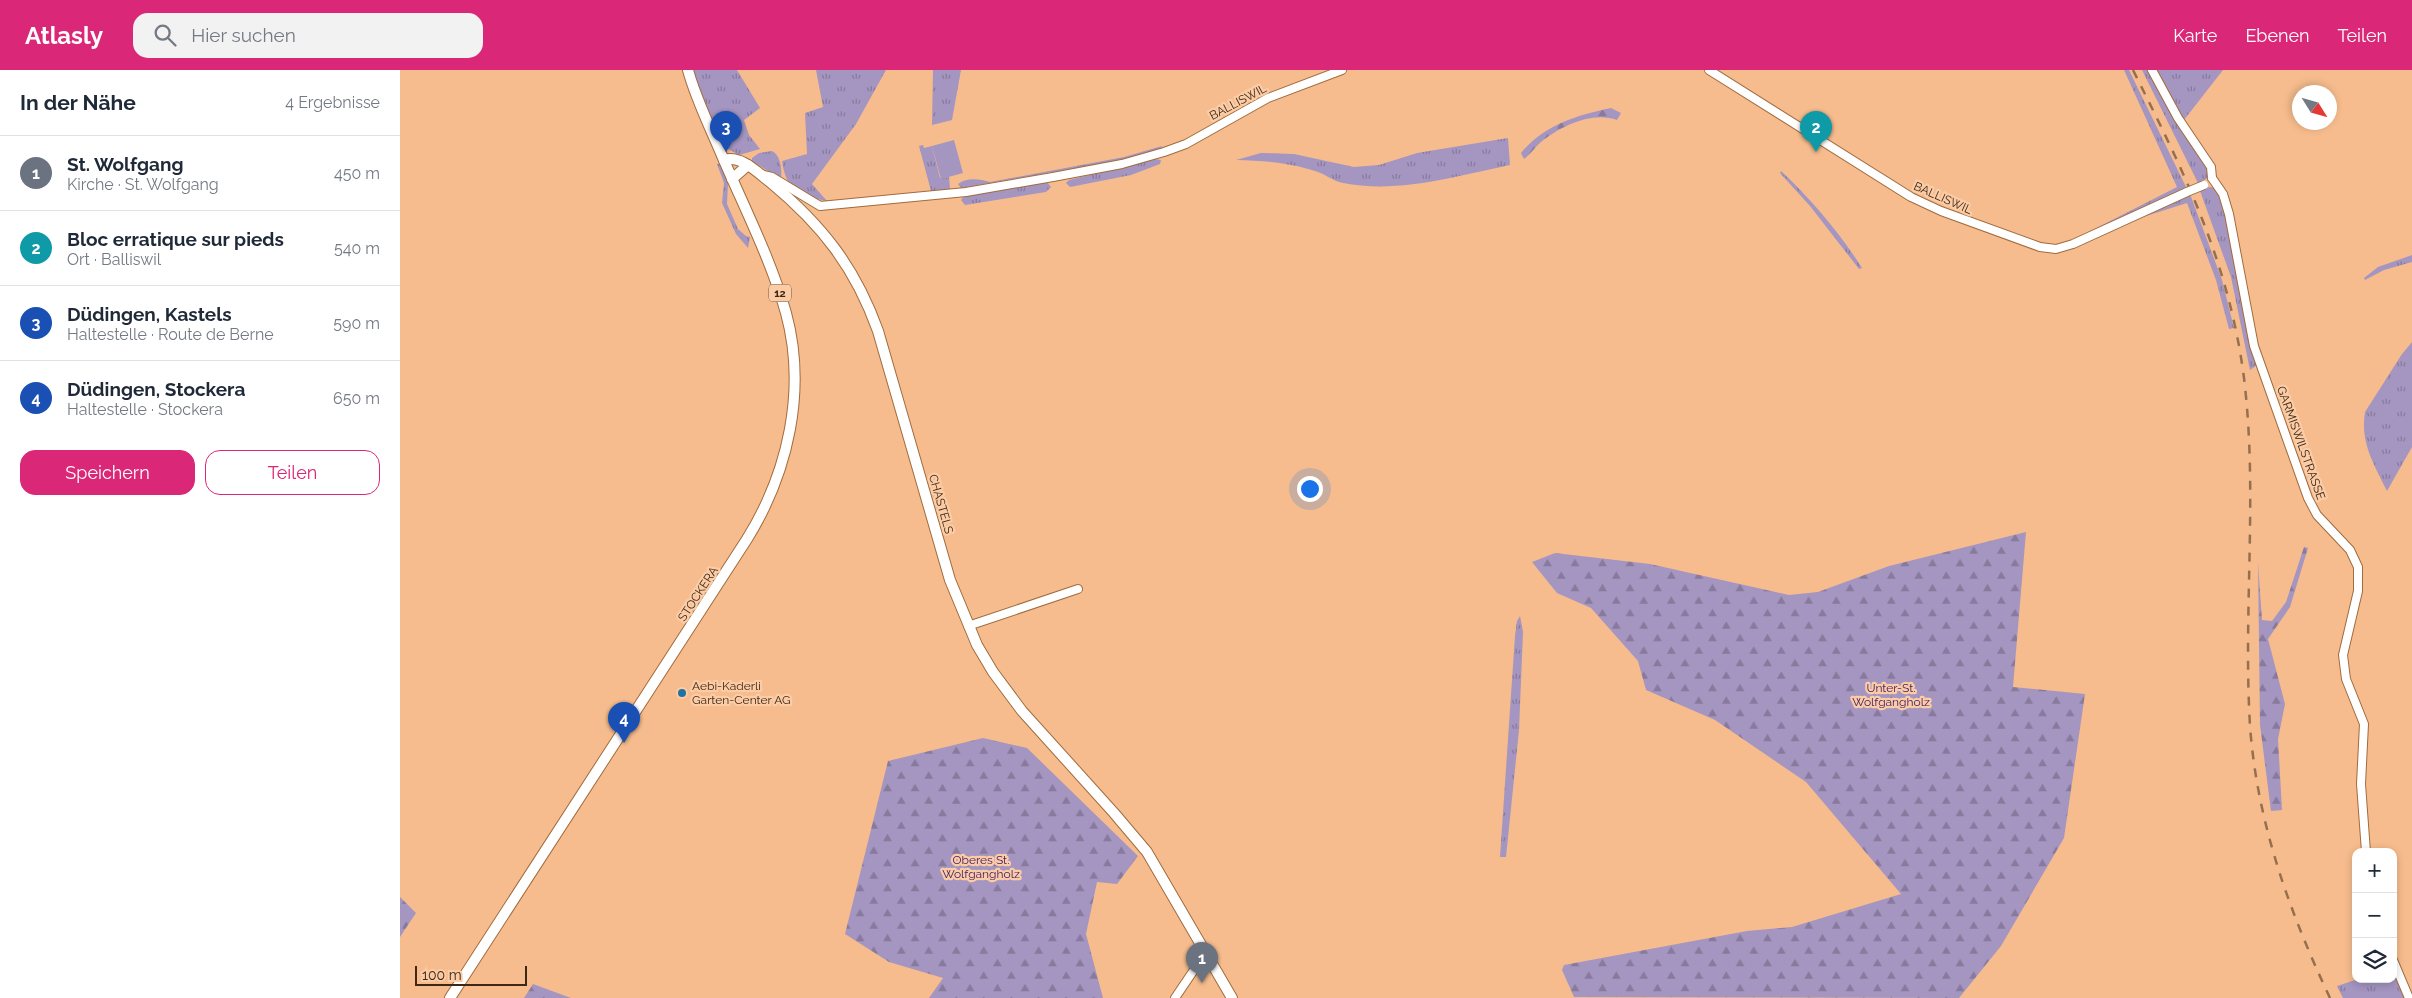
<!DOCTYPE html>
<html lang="de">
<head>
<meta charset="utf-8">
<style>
  body { margin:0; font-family:Raleway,sans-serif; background:#f2f2f3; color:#1f2937 }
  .controls { position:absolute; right:15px; bottom:15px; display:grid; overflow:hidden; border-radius:10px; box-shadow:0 2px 8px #0003 }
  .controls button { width:45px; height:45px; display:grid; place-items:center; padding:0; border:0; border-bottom:1px solid #e0e1e3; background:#fff; color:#1f2937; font:25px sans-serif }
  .compass { position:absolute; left:1892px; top:15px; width:45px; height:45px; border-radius:50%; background:#fff; box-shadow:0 2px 8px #0003; rotate:127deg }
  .scale { position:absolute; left:15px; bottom:12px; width:112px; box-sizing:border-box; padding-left:5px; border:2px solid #3e2814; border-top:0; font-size:14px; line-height:18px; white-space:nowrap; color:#3e2814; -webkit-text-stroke:4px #fbcca6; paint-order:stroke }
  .you { position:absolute; left:909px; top:418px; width:18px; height:18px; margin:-12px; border:4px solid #fff; border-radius:50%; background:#1a73e8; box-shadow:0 0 0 8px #1a73e833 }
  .badge { display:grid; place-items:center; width:32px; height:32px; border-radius:50%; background:#db2777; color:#fff; font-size:16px; font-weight:700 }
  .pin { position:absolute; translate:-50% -41px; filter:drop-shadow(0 1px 2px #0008) }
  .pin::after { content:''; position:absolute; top:26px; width:18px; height:15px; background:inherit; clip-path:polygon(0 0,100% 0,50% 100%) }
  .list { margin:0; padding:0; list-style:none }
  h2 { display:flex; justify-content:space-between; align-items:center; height:65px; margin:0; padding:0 20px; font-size:21px }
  h2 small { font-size:16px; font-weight:400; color:#747a83 }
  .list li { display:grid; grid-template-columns:32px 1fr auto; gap:15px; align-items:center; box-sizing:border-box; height:75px; padding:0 20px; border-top:1px solid #e0e1e3 }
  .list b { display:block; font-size:19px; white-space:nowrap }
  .list p { margin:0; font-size:16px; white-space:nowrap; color:#747a83 }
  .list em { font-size:16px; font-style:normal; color:#747a83 }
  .actions { display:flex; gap:10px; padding:15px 20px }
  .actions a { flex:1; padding:11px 0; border:1px solid #db2777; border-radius:15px; text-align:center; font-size:18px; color:#db2777 }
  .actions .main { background:#db2777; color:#fff }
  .icon { flex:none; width:28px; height:28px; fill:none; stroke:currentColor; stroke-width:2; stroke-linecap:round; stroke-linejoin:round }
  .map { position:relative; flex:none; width:2012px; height:928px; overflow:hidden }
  header { display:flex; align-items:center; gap:30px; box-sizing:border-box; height:70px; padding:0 25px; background:#db2777; color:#fff }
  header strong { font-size:24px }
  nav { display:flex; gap:28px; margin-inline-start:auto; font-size:18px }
  .search { width:350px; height:45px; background:#f2f2f3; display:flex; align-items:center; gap:12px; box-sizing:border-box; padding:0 18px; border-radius:15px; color:#747a83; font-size:19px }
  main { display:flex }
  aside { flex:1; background:#fff }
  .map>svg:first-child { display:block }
  .grass { fill:url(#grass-tufts) }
  .forest { fill:url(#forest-firs) }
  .green { fill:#a495c1 }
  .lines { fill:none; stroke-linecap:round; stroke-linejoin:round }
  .minor-casing { stroke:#a06c3e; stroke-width:10 }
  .major-casing { stroke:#a06c3e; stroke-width:12 }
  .minor { stroke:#fff; stroke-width:8 }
  .major { stroke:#fff; stroke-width:10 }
  .rail { stroke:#966f4e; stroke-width:2.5; stroke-dasharray:9 9; stroke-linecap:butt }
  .minor-bridge-casing { stroke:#a06c3e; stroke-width:10; stroke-linecap:butt }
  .minor-bridge { stroke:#fff; stroke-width:8 }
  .poi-dot { fill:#2172a3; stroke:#fbcca6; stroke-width:2 }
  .labels { text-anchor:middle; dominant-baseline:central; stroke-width:4.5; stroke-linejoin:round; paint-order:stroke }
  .shield { fill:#fbcca6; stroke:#775940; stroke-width:1 }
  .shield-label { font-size:11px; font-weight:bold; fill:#3e2814 }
  .street-label { font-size:12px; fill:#3e2814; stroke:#fbcca6 }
  .poi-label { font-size:12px; fill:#3e2814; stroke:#fbcca6; text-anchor:start }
  .park-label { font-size:12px; fill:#3c1a62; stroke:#fbcca6 }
</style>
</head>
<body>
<header>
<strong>Atlasly</strong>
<div class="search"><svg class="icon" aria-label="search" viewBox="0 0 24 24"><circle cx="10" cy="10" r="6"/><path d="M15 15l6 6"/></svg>Hier suchen</div>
<nav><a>Karte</a><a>Ebenen</a><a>Teilen</a></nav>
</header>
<main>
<aside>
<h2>In der Nähe<small>4 Ergebnisse</small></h2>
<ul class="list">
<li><span class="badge" style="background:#6b7280">1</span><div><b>St. Wolfgang</b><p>Kirche · St. Wolfgang</p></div><em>450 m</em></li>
<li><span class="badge" style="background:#0f9aa8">2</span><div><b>Bloc erratique sur pieds</b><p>Ort · Balliswil</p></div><em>540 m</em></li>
<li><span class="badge" style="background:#1a4fb4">3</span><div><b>Düdingen, Kastels</b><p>Haltestelle · Route de Berne</p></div><em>590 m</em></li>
<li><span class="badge" style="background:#1a4fb4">4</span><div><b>Düdingen, Stockera</b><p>Haltestelle · Stockera</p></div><em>650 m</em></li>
</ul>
<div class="actions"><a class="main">Speichern</a><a>Teilen</a></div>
</aside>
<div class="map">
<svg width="2012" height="928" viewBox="0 0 2012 928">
  <defs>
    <pattern id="grass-tufts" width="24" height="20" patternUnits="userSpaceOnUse" patternTransform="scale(1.25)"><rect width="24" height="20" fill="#a495c1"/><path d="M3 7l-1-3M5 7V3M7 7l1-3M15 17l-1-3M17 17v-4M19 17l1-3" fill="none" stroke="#877a9c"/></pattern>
    <pattern id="forest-firs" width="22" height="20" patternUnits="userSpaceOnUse" patternTransform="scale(1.25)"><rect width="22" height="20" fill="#a495c1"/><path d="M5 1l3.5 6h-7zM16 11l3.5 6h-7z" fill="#877a9c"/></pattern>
  </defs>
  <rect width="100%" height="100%" fill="#f6bc8d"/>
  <g class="grass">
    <polygon points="292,0 337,0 360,38 344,50 349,65 360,79 339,85 323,76"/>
    <path d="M416,0h70l-30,54 -44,60 15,17c-28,-5 -41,-11 -45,-40l25,-7 -2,-41 18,-6z"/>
    <polygon points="533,0 561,0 552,50 532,55"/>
    <polygon points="1724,0 1729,0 1787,119 1665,174 1777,117"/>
    <polygon points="1742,0 1749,0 1809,100 1807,108 1799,115"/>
    <polygon points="1756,0 1823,0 1784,50"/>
    <path d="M1108,68l2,27c-54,11 -112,29 -167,18 -10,-2 -18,-9 -28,-12 -27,-9 -51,-10 -79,-11l25,-7 33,1 60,13 25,-2 38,-12z"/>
    <polygon points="523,75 524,78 532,76 540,108 549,107 550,119 531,121 519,76"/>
    <path d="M762,76l-1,3 -39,11 -161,28 -3,-4c9,-7 22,-5 32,-2l134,-25z"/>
    <path d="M372,81c9,4 10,20 9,28l-29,-18v-3l7,-5z"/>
    <polygon points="755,89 761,90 760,94 731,105 670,117 666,113 669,110"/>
    <polygon points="317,94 321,94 328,113 327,134 338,159 346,166 350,167 348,178 336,164 322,133 324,113"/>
    <path d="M1381,101c30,28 59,62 81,97l-3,1 -49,-63 -30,-33z"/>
    <polygon points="647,112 651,117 646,122 565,135 561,130 564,126"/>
    <polygon points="1811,117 1816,119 1821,125 1857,295 1850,300 1831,207 1799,118"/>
    <polygon points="1790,124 1822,210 1834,258 1829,259 1816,210 1787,133 1746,146 1686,173 1685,171"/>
    <polygon points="2012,185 2012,192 1984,200 1965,210 1964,208 1978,197"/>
    <path d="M2012,272v105l-25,44c-13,-27 -27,-48 -22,-79l37,-58z"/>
    <polygon points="1120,546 1123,562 1119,660 1106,787 1100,787 1115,566 1117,551"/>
    <polygon points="1993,896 2007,928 1943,928 1937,916 1958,909 1993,909"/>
  </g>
  <g class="forest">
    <path d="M1211,38l10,5 -4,7c-25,-9 -56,6 -76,22 -6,5 -10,12 -17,17l-3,-6c23,-28 56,-38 90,-45z"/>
    <polygon points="1626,462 1613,617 1685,624 1664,768 1601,876 1559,928 1174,927 1162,900 1164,895 1347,861 1392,857 1501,824 1406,712 1315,650 1246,620 1238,591 1191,538 1157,523 1132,492 1155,483 1250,494 1389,525 1418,522 1489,496"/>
    <polygon points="1904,477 1908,478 1890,537 1868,569 1885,634 1878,669 1882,740 1871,741 1860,655 1858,493 1862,550 1872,551 1886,532"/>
    <polygon points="583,668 627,678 738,786 717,814 697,812 686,864 703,928 529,928 543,908 489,892 445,864 488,691"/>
    <polygon points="0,827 16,843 0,867"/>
    <polygon points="133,914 171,928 124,928"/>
  </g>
  <polygon class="green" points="554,70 563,103 541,109 532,76"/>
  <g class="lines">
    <defs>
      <g id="minor">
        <polyline points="1309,0 1511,127 1541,141 1640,177 1656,179 1673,174 1787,122"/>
        <polyline points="1752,0 1778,48 1811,97 1812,108"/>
        <polyline points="360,104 372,107 420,136 566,122 653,107 722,94 764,82 786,74 868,28 942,0"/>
        <polyline points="1812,108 1823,124 1829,144 1854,276 1908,428 1917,445 1950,480 1958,497 1958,521 1943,585 1946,609 1964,654 1961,714 1966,782"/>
        <polyline points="568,556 678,519"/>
        <polyline points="1993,890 2009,928"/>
        <polyline points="775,928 800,891 807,885"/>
      </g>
      <g id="major">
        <path d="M324,90c17,-5 33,12 46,22 52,43 85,85 108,149l72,249 27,65 16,27 29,39 92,102 33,39 85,146"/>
        <polyline points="332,109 348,95"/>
        <path d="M50,928l297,-459c41,-66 60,-149 39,-226 -15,-53 -41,-104 -63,-155 -12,-29 -27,-58 -35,-88"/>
      </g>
    </defs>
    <use href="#minor" class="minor-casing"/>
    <use href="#major" class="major-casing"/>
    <use href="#minor" class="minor"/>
    <use href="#major" class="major"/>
    <path class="rail" d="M1733,0c51,102 96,192 111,308 14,115 -1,232 6,348 7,96 39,185 80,272"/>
    <defs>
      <polyline id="minor-bridge" points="1787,122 1804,115"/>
    </defs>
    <use href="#minor-bridge" class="minor-bridge-casing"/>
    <use href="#minor-bridge" class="minor-bridge"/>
  </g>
  <circle class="poi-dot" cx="282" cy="623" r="5"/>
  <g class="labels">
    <rect class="shield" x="369" y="214.5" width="22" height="17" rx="4"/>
    <g class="shield-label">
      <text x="380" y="223">12</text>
    </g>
    <g class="street-label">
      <text transform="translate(838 32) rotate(-28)">BALLISWIL</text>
      <text transform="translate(1543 128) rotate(24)">BALLISWIL</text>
      <text transform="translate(1901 373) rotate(70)">GARMISWILSTRASSE</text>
      <text transform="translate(541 434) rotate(74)">CHASTELS</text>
      <text transform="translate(298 524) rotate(-57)">STOCKERA</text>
    </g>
    <g class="poi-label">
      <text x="292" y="616">Aebi-Kaderli<tspan x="292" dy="14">Garten-Center AG</tspan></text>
    </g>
    <g class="park-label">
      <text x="1491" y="618">Unter-St.<tspan x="1491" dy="14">Wolfgangholz</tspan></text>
      <text x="581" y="790">Oberes St.<tspan x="581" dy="14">Wolfgangholz</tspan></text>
    </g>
  </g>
</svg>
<div class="controls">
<button>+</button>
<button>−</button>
<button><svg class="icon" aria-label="layers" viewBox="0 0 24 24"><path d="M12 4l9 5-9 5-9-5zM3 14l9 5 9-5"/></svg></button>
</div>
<svg class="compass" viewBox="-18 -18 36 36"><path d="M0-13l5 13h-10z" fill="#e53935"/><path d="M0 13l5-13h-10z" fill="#747a83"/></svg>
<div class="scale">100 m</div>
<div class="you"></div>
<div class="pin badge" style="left:802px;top:913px;background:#6b7280">1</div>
<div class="pin badge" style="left:1416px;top:82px;background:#0f9aa8">2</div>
<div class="pin badge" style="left:326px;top:82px;background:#1a4fb4">3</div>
<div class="pin badge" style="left:224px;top:673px;background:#1a4fb4">4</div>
</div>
</main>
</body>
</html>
